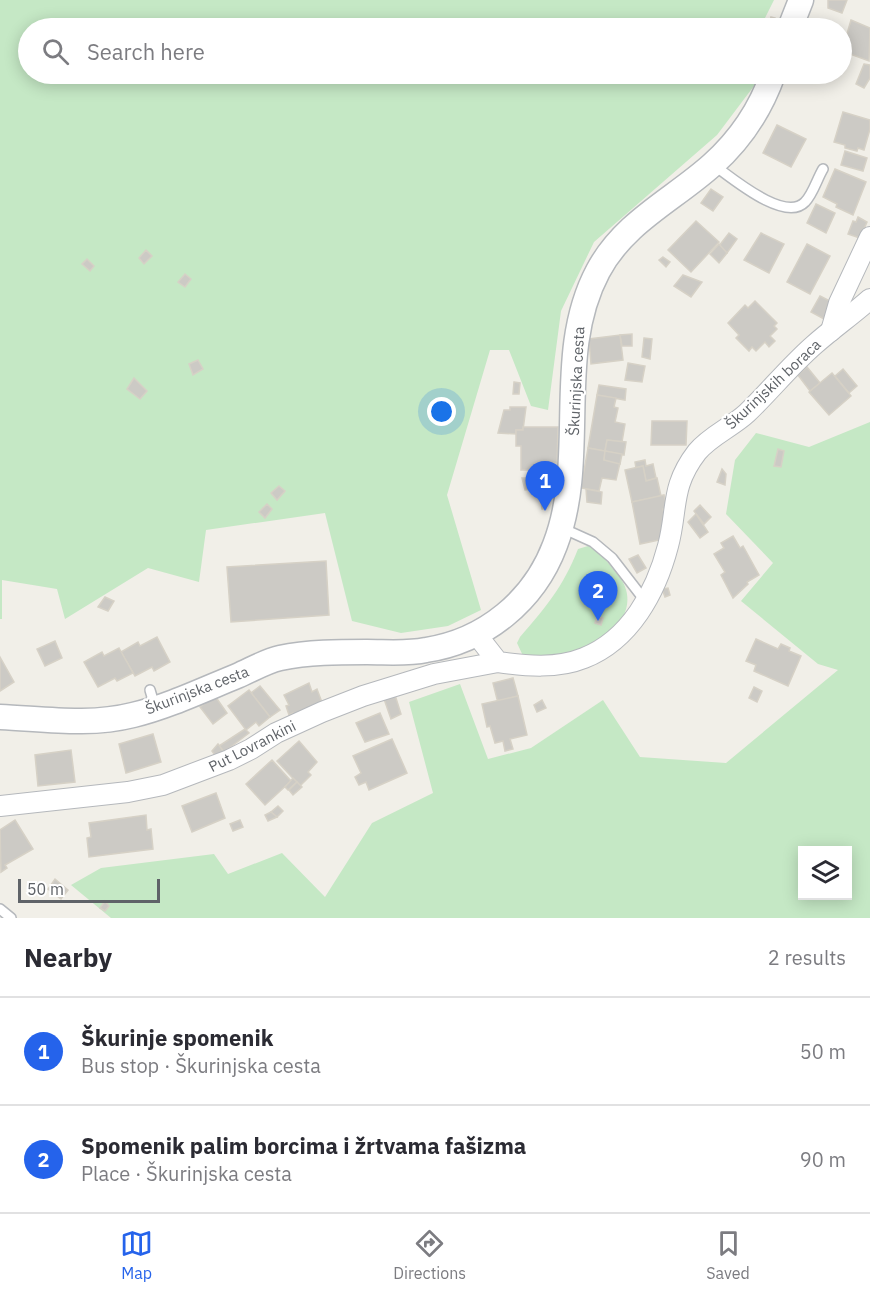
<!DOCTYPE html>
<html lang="en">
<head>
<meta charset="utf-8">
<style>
  body { margin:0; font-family:"IBM Plex Sans",sans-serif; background:#f2f2f3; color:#2b2b33 }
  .controls { position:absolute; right:18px; bottom:18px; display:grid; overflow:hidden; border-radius:0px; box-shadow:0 3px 15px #0003 }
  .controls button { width:54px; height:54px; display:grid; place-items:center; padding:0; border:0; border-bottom:2px solid #e1e1e2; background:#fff; color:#2b2b33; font:30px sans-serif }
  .scale { position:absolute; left:18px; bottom:15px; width:142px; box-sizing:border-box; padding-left:6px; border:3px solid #5f6368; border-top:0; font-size:16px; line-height:21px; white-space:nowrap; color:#5f6368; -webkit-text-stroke:4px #fff; paint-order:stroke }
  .you { position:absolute; left:442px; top:412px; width:21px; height:21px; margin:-15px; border:4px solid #fff; border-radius:50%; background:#1a73e8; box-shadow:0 0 0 9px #1a73e833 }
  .badge { display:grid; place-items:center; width:39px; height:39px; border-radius:50%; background:#2563eb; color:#fff; font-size:20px; font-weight:700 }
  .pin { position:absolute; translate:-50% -50px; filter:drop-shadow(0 2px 3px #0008) }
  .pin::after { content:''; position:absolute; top:32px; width:21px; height:18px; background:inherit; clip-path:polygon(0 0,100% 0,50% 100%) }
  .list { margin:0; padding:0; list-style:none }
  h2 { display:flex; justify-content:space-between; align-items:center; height:78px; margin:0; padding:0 24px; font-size:26px }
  h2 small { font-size:20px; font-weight:400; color:#7c7c81 }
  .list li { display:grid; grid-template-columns:39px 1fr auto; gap:18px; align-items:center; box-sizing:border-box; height:108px; padding:0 24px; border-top:2px solid #e1e1e2 }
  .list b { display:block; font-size:22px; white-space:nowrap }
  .list p { margin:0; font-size:20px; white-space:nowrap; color:#7c7c81 }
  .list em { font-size:20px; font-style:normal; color:#7c7c81 }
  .icon { flex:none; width:33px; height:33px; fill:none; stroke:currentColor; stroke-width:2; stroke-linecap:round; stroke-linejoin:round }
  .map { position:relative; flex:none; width:870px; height:918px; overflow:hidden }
  .search { position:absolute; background:#fff; box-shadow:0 3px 15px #0003; left:18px; right:18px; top:18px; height:66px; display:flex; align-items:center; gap:15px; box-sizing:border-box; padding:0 21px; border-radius:33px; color:#7c7c81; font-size:22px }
  .sheet { height:294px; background:#fff }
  nav { display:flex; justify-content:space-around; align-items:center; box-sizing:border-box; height:84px; border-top:2px solid #e1e1e2; background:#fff; font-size:16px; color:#7c7c81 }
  nav a { display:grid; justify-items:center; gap:3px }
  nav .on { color:#2563eb }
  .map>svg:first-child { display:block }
  .green { fill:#c5e8c5; fill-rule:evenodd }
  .building { fill:#cccac5; stroke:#d6d1c6; stroke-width:1.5 }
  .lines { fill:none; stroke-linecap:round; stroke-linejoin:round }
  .service-casing { stroke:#b5b8bc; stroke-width:12 }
  .minor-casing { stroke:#b5b8bc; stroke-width:22 }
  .tertiary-casing { stroke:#b5b8bc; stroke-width:27 }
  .service { stroke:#fff; stroke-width:9 }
  .minor { stroke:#fff; stroke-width:20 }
  .tertiary { stroke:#fff; stroke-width:24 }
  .labels { text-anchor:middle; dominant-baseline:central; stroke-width:4.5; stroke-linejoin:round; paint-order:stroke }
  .street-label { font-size:15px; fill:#5f6368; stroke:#fff }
</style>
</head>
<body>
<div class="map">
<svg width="870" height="918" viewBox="0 0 870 918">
  <rect width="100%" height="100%" fill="#f1efe8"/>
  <g class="green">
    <polygon points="0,0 774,0 760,28 28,28 28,74 759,74 760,78 717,135 594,242 561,311 548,410 531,406 509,350 490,350 447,495 481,610 448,626 401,633 352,621 325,513 206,530 199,582 148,568 65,619 57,589 2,580 2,619 0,619"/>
    <path d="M870,422v496h-759l-40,-33 30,-17 113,-14 14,20 54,-21 43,44 47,-74 61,-30 -24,-91 51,-18 28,75 43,-11 72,-48 37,57 86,6 112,-93 -20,-6 -77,-63 32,-38 -47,-49 9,-54 21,-27 53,14zM802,850h46v46h-46z"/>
    <path d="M588,546c13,4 21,19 30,29 27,33 -9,69 -43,78 -15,5 -34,4 -51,5l-7,-15 3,-6c26,-30 43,-50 58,-88z"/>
  </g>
  <g class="building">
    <polygon points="828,0 847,0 842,13 828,8"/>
    <polygon points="771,17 775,18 772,28 768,28"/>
    <polygon points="851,20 870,28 869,61 842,51"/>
    <polygon points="864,64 870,65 870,78 864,88 856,84"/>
    <polygon points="843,112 870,120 870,129 864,150 858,148 857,151 845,148 845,145 834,142"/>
    <polygon points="777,125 806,139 791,167 763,153"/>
    <polygon points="845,151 867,158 863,171 841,165"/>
    <polygon points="835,169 866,182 853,215 836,207 837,204 823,197"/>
    <polygon points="711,189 723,197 713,211 701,203"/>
    <polygon points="816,204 835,213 826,233 807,223"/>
    <polygon points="858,217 867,222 860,238 848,234 853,221 856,222"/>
    <polygon points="696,221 719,242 691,272 668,250"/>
    <polygon points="729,233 737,239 727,253 719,246"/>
    <polygon points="761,233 784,244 769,273 744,260"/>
    <polygon points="719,244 727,253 719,263 710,254"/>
    <polygon points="807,244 830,256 810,294 787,282"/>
    <polygon points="146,250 152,256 144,264 139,258"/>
    <polygon points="663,257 670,262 666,267 659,260"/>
    <polygon points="87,259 94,266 90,271 82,264"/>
    <polygon points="185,274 191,279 185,287 178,282"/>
    <polygon points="683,275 702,282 691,297 674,286"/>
    <polygon points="820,296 832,302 824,319 811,312"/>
    <polygon points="755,301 777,323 774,326 777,329 770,336 775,341 769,347 765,342 756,351 752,347 749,351 736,338 739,335 728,323 745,305 748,308"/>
    <polygon points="632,334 632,346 622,346 620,335"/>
    <polygon points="620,335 623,360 591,364 589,339"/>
    <polygon points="644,338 652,339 650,359 642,357"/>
    <polygon points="198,360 203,369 193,375 189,364"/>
    <polygon points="628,363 645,366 642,382 625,380"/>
    <polygon points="807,367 820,383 810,391 798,375"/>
    <polygon points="843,369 857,386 849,393 835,376"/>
    <polygon points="832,373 851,396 829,415 809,392"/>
    <polygon points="134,378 147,391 140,399 127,389"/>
    <polygon points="514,382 520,383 519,394 513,394"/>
    <polygon points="599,385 626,389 625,400 597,395"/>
    <polygon points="597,395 616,398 614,407 618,408 615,422 625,424 622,442 607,440 605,451 588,448"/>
    <polygon points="510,407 526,407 523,430 516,430 516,434 498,433 504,410 510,410"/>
    <polygon points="652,421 687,421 686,445 651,445"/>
    <polygon points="523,427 558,427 557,463 541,463 541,470 521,470 521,446 516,446 516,430 523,430"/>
    <polygon points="607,440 626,442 624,455 605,451"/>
    <polygon points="588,448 605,451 604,460 620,463 616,480 602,478 599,491 581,488"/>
    <polygon points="778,449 784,451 781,467 774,466"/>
    <polygon points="605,451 622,454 620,464 604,460"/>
    <polygon points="645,460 646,466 653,464 656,478 646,481 643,466 636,468 635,462"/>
    <polygon points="643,466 646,481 657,478 661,496 632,502 625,470"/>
    <polygon points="722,469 726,474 725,485 717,482"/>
    <polygon points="522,478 531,478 532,489 525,490"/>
    <polygon points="279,486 285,491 277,500 271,493"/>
    <polygon points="586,489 602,492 601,504 587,502"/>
    <polygon points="664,495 667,508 663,509 667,526 662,527 664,539 640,544 632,502"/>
    <polygon points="541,500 546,500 546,509 542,509"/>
    <polygon points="267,504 272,509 265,518 259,512"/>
    <polygon points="700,505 711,517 704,524 694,511"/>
    <polygon points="696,514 708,532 700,538 688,522"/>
    <polygon points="733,536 740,548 743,546 759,575 747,582 748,584 733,598 721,575 725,572 714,554 724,548 721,543"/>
    <polygon points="638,555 646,568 637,573 629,559"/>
    <polygon points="326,561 329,615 231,622 227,567"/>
    <polygon points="668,588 670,595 665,597 662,589"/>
    <polygon points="105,597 114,601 108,611 98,607"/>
    <polygon points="597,616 603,618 601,625 595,623"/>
    <polygon points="157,637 170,662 154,671 152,667 135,676 121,652 138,642 140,646"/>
    <polygon points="756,639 778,649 781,644 790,648 789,651 801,656 788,686 754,671 756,665 746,661"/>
    <polygon points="55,641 62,658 45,666 37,649"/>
    <polygon points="119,648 133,673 117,681 115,678 98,687 84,662 102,652 104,656"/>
    <polygon points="0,657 14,682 0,691"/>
    <polygon points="513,678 518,696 499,701 497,699 493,683"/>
    <polygon points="309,683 312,692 317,689 323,705 295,718 293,713 289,715 286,706 289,705 284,695"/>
    <polygon points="260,686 280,710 270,717 251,693"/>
    <polygon points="754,687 762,691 757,702 749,698"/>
    <polygon points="249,690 270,717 259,726 256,722 246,730 228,706"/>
    <polygon points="395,695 401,714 391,719 384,699"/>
    <polygon points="215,696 227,713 213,724 200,707"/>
    <polygon points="518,696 527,735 510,739 513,749 505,751 503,741 495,743 490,726 487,727 482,704"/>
    <polygon points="542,700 546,708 537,712 534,705"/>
    <polygon points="380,713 389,734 365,742 356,723"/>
    <polygon points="245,729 249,733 224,752 219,746"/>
    <polygon points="153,734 161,762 126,773 119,744"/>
    <polygon points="392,739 407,773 369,790 366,782 359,785 355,777 361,773 353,756"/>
    <polygon points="299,741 317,762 308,772 311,775 300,786 277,761"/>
    <polygon points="218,744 224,752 217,758 212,751"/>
    <polygon points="71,750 75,782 38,786 35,755"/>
    <polygon points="272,760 291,781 265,805 246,784"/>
    <polygon points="293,778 297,782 288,790 285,787"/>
    <polygon points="297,782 302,787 293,795 289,790"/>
    <polygon points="216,793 225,818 192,832 182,806"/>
    <polygon points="278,806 283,811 277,817 271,812"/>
    <polygon points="271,812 277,817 268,821 265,815"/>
    <polygon points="146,815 147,830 151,829 153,849 89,857 87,838 91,837 89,823"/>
    <polygon points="15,820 33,849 5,865 7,868 1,872 0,830"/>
    <polygon points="240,820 243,827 233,831 230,824"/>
    <polygon points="55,879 68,890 61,899 48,889"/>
    <polygon points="105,901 109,906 105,911 100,908"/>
  </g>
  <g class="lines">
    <defs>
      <g id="service">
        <path d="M715,166c17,12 70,57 90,36 8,-8 12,-23 18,-33"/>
        <polyline points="562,528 593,542 612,558 646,602"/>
        <polyline points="150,690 155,707"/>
        <polyline points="0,909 11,918"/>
      </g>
      <g id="minor">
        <polyline points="831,331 839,303 870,237"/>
        <path d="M476,634l22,28c28,4 59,7 86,-4 46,-18 72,-66 84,-112 10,-37 2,-59 29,-94 13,-16 35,-25 50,-39 23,-22 43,-47 67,-68 18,-16 38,-30 56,-46"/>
        <polyline points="0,806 128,792 163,785 229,760 251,749 276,733 322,712 363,696 434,674 498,662"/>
      </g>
      <g id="tertiary">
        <polyline points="790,28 801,0"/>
        <path d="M0,717c45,2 90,9 133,-2 34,-8 72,-26 104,-39 14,-6 29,-15 43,-18 29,-6 58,-6 87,-6 20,0 40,2 59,-2 59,-9 108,-49 129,-105 34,-88 -2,-190 43,-274 26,-49 75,-71 114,-106 28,-25 49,-57 61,-91"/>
      </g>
    </defs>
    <use href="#service" class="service-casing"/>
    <use href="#minor" class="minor-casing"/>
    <use href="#tertiary" class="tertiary-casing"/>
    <use href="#service" class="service"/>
    <use href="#minor" class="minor"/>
    <use href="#tertiary" class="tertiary"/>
  </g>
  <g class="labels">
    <g class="street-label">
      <text transform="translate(576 381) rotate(-87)">Škurinjska cesta</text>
      <text transform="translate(773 384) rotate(-43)">Škurinjskih boraca</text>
      <text transform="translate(197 690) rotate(-21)">Škurinjska cesta</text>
      <text transform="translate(252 746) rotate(-27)">Put Lovrankini</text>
    </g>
  </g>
</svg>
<div class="controls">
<button><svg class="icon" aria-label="layers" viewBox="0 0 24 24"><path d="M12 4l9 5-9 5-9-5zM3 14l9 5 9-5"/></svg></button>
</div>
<div class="scale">50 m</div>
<div class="you"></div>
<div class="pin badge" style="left:545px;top:511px">1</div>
<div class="pin badge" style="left:598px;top:621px">2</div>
<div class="search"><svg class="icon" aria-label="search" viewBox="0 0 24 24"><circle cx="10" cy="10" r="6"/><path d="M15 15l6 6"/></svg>Search here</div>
</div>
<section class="sheet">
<h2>Nearby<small>2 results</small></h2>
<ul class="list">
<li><span class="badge">1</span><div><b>Škurinje spomenik</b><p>Bus stop · Škurinjska cesta</p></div><em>50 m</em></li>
<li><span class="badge">2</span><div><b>Spomenik palim borcima i žrtvama fašizma</b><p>Place · Škurinjska cesta</p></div><em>90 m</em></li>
</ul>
</section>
<nav>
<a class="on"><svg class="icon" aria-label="map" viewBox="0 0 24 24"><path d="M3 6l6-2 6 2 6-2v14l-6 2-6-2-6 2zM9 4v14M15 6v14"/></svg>Map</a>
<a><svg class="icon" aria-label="directions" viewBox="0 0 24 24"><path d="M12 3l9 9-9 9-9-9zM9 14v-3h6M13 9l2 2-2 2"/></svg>Directions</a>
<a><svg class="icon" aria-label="saved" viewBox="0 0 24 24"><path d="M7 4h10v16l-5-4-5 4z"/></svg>Saved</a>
</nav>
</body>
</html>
